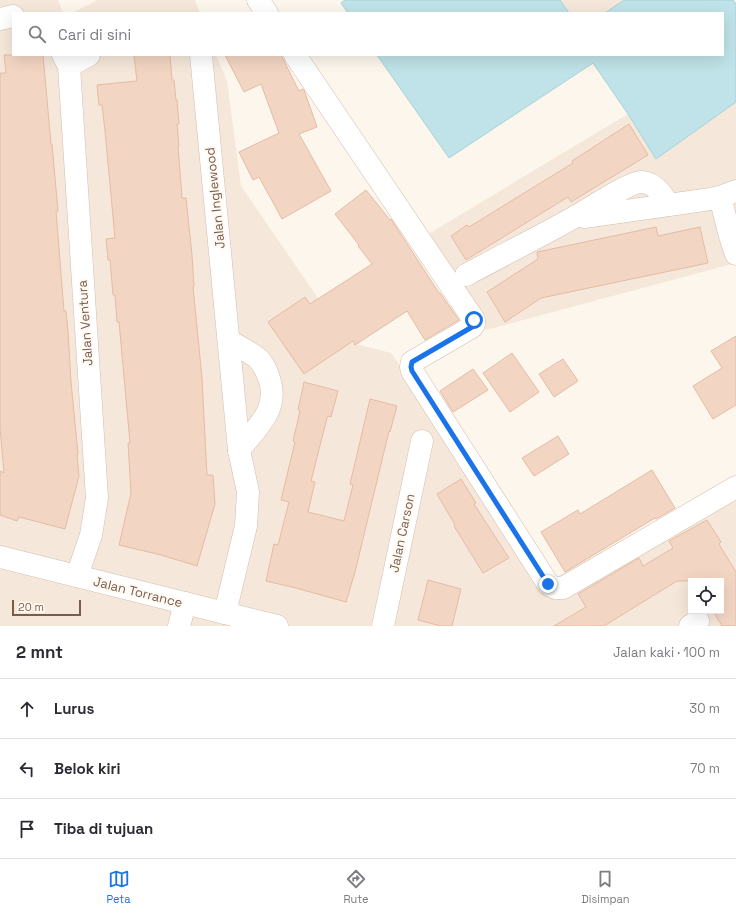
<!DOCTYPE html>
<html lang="id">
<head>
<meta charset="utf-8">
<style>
  body { margin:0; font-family:"Space Grotesk",sans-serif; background:#f2f2f3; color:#2b2b33 }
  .controls { position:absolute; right:12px; bottom:12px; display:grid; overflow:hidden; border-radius:0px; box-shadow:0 4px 16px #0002 }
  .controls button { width:36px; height:36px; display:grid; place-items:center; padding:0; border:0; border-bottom:1px solid #e1e1e2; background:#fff; color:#2b2b33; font:20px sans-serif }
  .scale { position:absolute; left:12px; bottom:10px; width:69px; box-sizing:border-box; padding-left:4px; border:2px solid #7a5c4d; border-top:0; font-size:11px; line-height:14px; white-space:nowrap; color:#7a5c4d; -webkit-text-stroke:3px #fffaf3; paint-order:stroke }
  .stop { position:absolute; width:12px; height:12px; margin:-9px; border:3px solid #1a73e8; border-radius:50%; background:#fff }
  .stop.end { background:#1a73e8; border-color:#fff; box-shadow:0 1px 4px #0008 }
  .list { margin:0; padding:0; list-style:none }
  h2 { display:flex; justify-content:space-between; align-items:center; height:52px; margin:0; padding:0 16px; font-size:17px }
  h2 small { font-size:13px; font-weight:400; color:#7c7c81 }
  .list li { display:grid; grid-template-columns:26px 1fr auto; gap:12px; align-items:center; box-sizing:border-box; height:60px; padding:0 16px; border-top:1px solid #e1e1e2 }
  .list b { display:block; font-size:15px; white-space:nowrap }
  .list em { font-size:13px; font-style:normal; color:#7c7c81 }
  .icon { flex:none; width:22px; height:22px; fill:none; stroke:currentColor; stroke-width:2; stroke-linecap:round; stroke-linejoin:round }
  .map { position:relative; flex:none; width:736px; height:626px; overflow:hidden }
  .search { position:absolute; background:#fff; box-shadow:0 4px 16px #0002; left:12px; right:12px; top:12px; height:44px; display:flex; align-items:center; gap:10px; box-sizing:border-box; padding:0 14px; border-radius:0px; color:#7c7c81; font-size:15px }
  .sheet { height:232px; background:#fff }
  nav { display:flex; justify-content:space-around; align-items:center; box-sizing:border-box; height:56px; border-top:1px solid #e1e1e2; background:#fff; font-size:11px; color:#7c7c81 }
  nav a { display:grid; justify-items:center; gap:2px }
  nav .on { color:#1a73e8 }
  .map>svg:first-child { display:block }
  .residential { fill:#f5e8da; fill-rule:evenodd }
  .water { fill:#bfe3e8; stroke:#a5d3da }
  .building { fill:#f3d5c3; stroke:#e6bba3 }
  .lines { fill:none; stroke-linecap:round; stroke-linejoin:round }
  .minor-casing { stroke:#d1beb0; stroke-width:23 }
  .minor { stroke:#fff; stroke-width:22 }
  .route { stroke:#1a73e8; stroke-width:5 }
  .labels { text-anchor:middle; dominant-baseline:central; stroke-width:4; stroke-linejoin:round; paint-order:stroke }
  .street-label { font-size:13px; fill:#7a5c4d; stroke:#fffaf3 }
</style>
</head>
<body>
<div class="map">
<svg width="736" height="626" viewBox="0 0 736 626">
  <rect width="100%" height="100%" fill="#fdf6ec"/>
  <g class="residential">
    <path d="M0,0h58l5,13h-50v42h203l11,26 14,105 107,156 43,11 91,126 62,105 192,-108v150h-736zM691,581h30v30h-30z"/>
    <polygon points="98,0 195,0 200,13 72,13"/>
    <polygon points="560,0 624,0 605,13 569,13"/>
    <polygon points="736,102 736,263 486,330 425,236 628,114 656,159"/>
  </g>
  <g class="water">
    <polygon points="345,0 560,0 569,13 348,13 341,3"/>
    <polygon points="624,0 733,0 736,4 736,102 656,159 628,114 593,63 449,158 377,55 723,55 723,13 605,13"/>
  </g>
  <g class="building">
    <polygon points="4,55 43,55 51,144 52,144 58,211 56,211 64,311 66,311 68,331 71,382 78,454 77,455 79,476 65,529 19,517 17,521 0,515 0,471 4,473 0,428 0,73 6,73"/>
    <polygon points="134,55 170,55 172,80 174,80 176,100 177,100 179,124 177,124 179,146 178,146 182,198 186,198 192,255 194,287 193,287 202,378 207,475 213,475 215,504 197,566 161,555 119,545 131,493 128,443 130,443 119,322 117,322 115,295 113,295 110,260 108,260 106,239 115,238 105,131 102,105 99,105 97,85 137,81"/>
    <polygon points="225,55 281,55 299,91 303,89 304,90 317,127 299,134 331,191 282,219 259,177 253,180 239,152 279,133 261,84 244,92"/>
    <polygon points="629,124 648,155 571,202 568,197 466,260 451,236 467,225 469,227 573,163 572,161"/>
    <polygon points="366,190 390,220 391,219 439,293 440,293 459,320 425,340 407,311 355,345 353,341 304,374 268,322 305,297 310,304 372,264 358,246 359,245 335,214"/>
    <polygon points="656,227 658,236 700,227 708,263 541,298 505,322 487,292 538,259 537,252"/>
    <polygon points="736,336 736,405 713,419 693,386 722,368 711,351"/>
    <polygon points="512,353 539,392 510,412 483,373"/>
    <polygon points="563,359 578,381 554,397 539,374"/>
    <polygon points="473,369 488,390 453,412 440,391"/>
    <polygon points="304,382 338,391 331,417 328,416 327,418 311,481 315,482 308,512 344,521 353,485 350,484 370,399 397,406 390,432 389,431 355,572 346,602 296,588 266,581 274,544 278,545 289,502 281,500 295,442 293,441 300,411 298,410"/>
    <polygon points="558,436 569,454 534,476 522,458"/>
    <polygon points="652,470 675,508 656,519 655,518 565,572 541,532 578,510 580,514"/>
    <polygon points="461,479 476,503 474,504 509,558 483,573 454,526 455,525 437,494"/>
    <polygon points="707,520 721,542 719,544 736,572 736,626 722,626 713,611 721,611 721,581 677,581 604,626 554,626 586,607 578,594 639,558 643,566 673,548 669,541"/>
    <polygon points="428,580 461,589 452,626 441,626 418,620"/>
  </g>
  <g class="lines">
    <defs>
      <g id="minor">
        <polyline points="258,0 267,13"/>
        <polyline points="0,19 13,16"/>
        <polyline points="63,55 69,66 97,498 91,535 77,576"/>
        <polyline points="201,55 239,450 248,492 246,526 225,613"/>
        <polyline points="295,55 474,320 474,324 472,327 412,362 411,367 412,371 548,584 555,588 563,588 736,487"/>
        <polyline points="69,66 89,55"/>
        <polyline points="720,197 730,236 736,254"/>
        <polyline points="584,217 704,200 720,197 736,191"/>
        <path d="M466,275c35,-19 71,-37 105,-56 14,-7 58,-37 70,-37 13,0 22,13 27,22"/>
        <path d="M229,341c9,5 19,10 27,16 7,5 10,13 13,21 11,31 -12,49 -30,72"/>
        <polyline points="0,557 277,626"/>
        <polyline points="179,626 185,603"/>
        <polyline points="383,626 422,441"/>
        <polyline points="690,626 698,621"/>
      </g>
    </defs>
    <use href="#minor" class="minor-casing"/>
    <use href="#minor" class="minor"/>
  </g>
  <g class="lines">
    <polyline class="route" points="474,320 474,324 472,327 412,362 411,367 412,371 548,584"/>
  </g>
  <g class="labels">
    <g class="street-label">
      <text transform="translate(215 198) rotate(-96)">Jalan Inglewood</text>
      <text transform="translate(85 323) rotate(-94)">Jalan Ventura</text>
      <text transform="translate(402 533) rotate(-78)">Jalan Carson</text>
      <text transform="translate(138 592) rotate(14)">Jalan Torrance</text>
    </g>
  </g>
</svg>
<div class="controls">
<button><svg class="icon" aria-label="locate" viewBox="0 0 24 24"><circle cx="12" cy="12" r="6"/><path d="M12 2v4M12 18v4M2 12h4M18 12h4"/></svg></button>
</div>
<div class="scale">20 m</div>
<div class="stop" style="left:474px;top:320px"></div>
<div class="stop end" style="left:548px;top:584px"></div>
<div class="search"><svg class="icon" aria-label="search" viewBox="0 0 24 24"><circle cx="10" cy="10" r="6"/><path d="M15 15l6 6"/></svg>Cari di sini</div>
</div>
<section class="sheet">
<h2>2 mnt<small>Jalan kaki · 100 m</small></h2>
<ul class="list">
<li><svg class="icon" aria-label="ahead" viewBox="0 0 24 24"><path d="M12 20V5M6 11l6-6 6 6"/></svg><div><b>Lurus</b></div><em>30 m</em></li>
<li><svg class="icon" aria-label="left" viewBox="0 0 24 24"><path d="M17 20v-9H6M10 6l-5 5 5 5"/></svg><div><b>Belok kiri</b></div><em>70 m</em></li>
<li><svg class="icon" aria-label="arrive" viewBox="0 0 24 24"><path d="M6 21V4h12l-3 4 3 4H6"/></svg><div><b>Tiba di tujuan</b></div></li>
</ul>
</section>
<nav>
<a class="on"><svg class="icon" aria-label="map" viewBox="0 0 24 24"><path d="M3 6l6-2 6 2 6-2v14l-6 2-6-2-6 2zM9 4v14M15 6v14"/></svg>Peta</a>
<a><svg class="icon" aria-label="directions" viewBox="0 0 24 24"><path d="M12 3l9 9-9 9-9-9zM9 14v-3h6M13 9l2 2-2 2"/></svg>Rute</a>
<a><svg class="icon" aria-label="saved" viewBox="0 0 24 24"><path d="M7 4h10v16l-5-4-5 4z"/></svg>Disimpan</a>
</nav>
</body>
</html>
